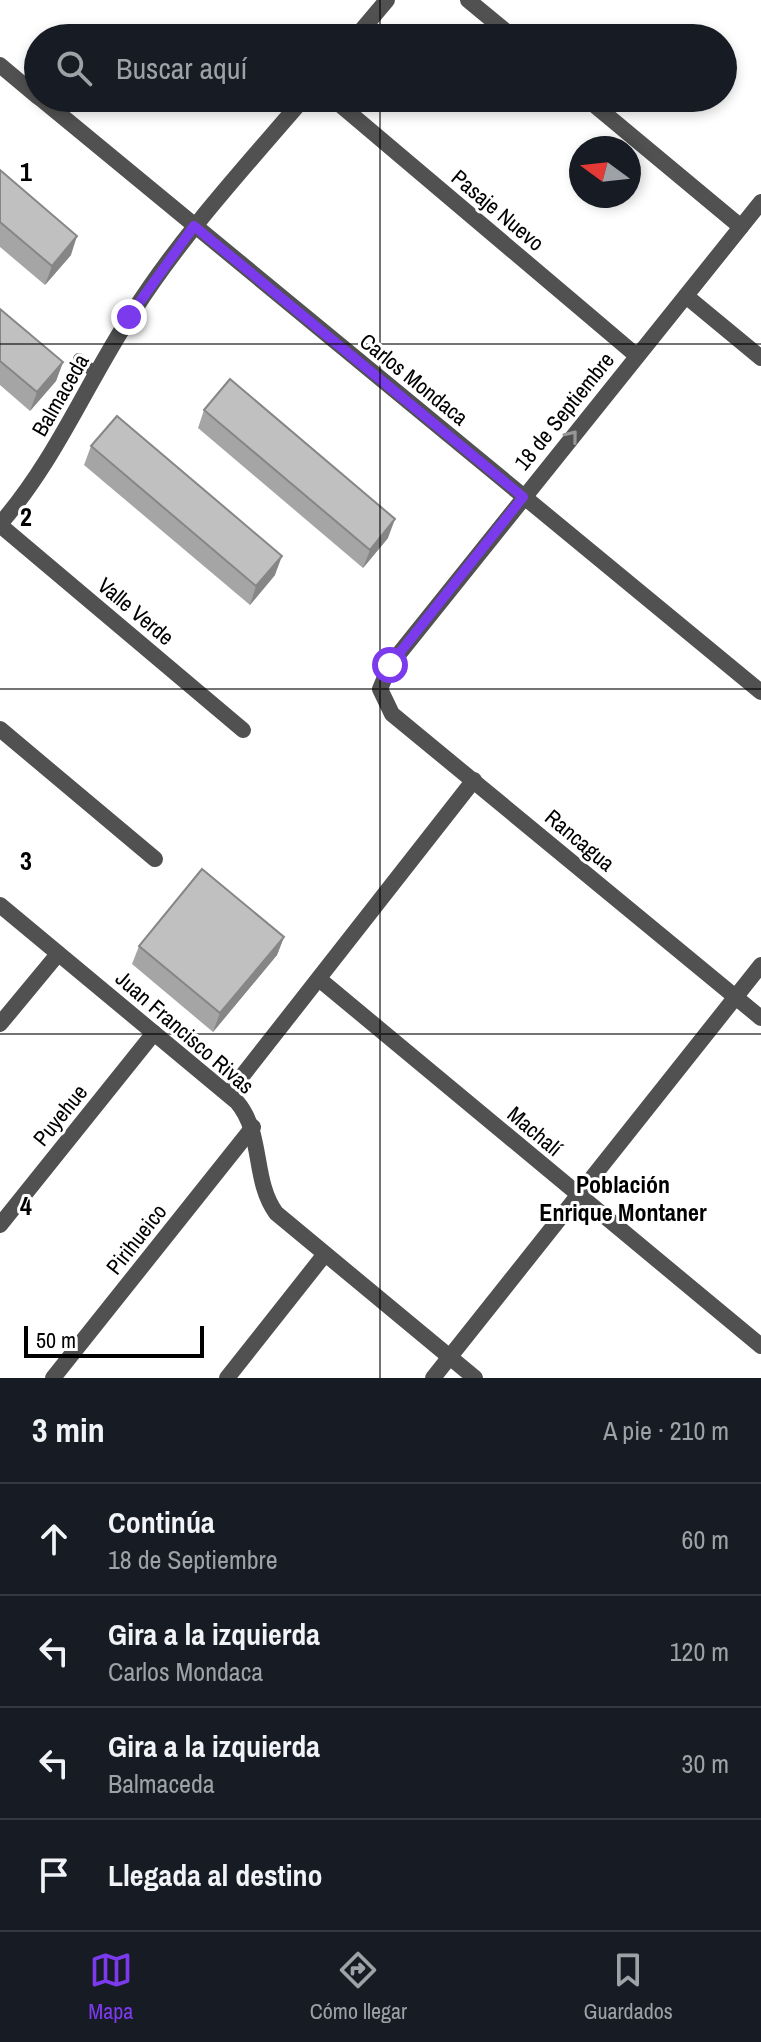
<!DOCTYPE html>
<html lang="es">
<head>
<meta charset="utf-8">
<style>
  body { margin:0; font-family:"Archivo Narrow",sans-serif; background:#242831; color:#f1f3f6 }
  .compass { position:absolute; left:569px; top:136px; width:72px; height:72px; border-radius:50%; background:#171b24; box-shadow:0 4px 12px #0003; rotate:285deg }
  .scale { position:absolute; left:24px; bottom:20px; width:180px; box-sizing:border-box; padding-left:8px; border:4px solid #000; border-top:0; font-size:22px; line-height:28px; white-space:nowrap; color:#000; -webkit-text-stroke:6px #fff; paint-order:stroke }
  .stop { position:absolute; width:24px; height:24px; margin:-18px; border:6px solid #7c3aed; border-radius:50%; background:#fff }
  .stop.end { background:#7c3aed; border-color:#fff; box-shadow:0 2px 8px #0008 }
  .list { margin:0; padding:0; list-style:none }
  h2 { display:flex; justify-content:space-between; align-items:center; height:104px; margin:0; padding:0 32px; font-size:34px }
  h2 small { font-size:26px; font-weight:400; color:#9ea1a6 }
  .list li { display:grid; grid-template-columns:52px 1fr auto; gap:24px; align-items:center; box-sizing:border-box; height:112px; padding:0 32px; border-top:2px solid #363941 }
  .list b { display:block; font-size:30px; white-space:nowrap }
  .list p { margin:0; font-size:26px; white-space:nowrap; color:#9ea1a6 }
  .list em { font-size:26px; font-style:normal; color:#9ea1a6 }
  .icon { flex:none; width:44px; height:44px; fill:none; stroke:currentColor; stroke-width:2; stroke-linecap:round; stroke-linejoin:round }
  .map { position:relative; flex:none; width:761px; height:1378px; overflow:hidden }
  .search { position:absolute; background:#171b24; box-shadow:0 4px 12px #0003; left:24px; right:24px; top:24px; height:88px; display:flex; align-items:center; gap:20px; box-sizing:border-box; padding:0 28px; border-radius:44px; color:#9ea1a6; font-size:30px }
  .sheet { height:552px; background:#171b24 }
  nav { display:flex; justify-content:space-around; align-items:center; box-sizing:border-box; height:112px; border-top:2px solid #363941; background:#171b24; font-size:22px; color:#9ea1a6 }
  nav a { display:grid; justify-items:center; gap:4px }
  nav .on { color:#7c3aed }
  .map>svg:first-child { display:block }
  .lines { fill:none; stroke-linecap:round; stroke-linejoin:round }
  .lane { stroke:#515151; stroke-width:12 }
  .street { stroke:#515151; stroke-width:16 }
  .wall { fill:#a5a5a5 }
  .shaded-wall { fill:#868686 }
  .building { fill:#c0c0c0; stroke:#868686; stroke-width:2 }
  .oneway { stroke:#979797 }
  .route { stroke:#7c3aed; stroke-width:10 }
  .grid { fill:none; stroke:#000; stroke-width:2; stroke-opacity:0.55 }
  .labels { text-anchor:middle; dominant-baseline:central; stroke-width:6; stroke-linejoin:round; paint-order:stroke }
  .street-label { font-size:22px; fill:#000; stroke:#fff }
  .neighbourhood-label { font-size:24px; font-weight:bold; fill:#000; stroke:#fff }
  .grid-label { font-size:26px; text-anchor:middle; font-weight:bold; fill:#000; stroke:#fff; stroke-width:6; stroke-linejoin:round; paint-order:stroke }
</style>
</head>
<body>
<div class="map">
<svg width="761" height="1378" viewBox="0 0 761 1378">
  <rect width="100%" height="100%" fill="#fff"/>
  <g class="lines">
    <polyline class="lane" points="79,359 97,375"/>
    <g class="street">
      <polyline points="468,0 514,38"/>
      <polyline points="355,38 387,0"/>
      <polyline points="0,65 38,97"/>
      <polyline points="40,98 761,692"/>
      <polyline points="332,98 637,356"/>
      <polyline points="586,98 741,227"/>
      <polyline points="761,202 390,665 380,689 392,714 761,1018"/>
      <polyline points="686,296 761,358"/>
      <path d="M0,524c56,-64 87,-142 133,-212 49,-77 112,-145 171,-214"/>
      <polyline points="0,525 243,730"/>
      <polyline points="0,729 155,859"/>
      <path d="M0,905l237,197c27,32 15,78 39,111l199,165"/>
      <polyline points="319,979 761,1346"/>
      <polyline points="0,1024 58,954"/>
      <polyline points="228,1094 474,780"/>
      <polyline points="0,1225 154,1033"/>
      <polyline points="53,1378 253,1127"/>
      <polyline points="227,1378 325,1254"/>
      <polyline points="433,1378 761,965"/>
    </g>
  </g>
  <g class="wall">
    <polygon points="0,170 71,255 45,285 0,247"/>
    <polygon points="0,309 63,362 56,381 30,411 0,385"/>
    <polygon points="204,410 388,538 363,568 198,428"/>
    <polygon points="91,446 275,575 250,605 84,465"/>
    <polygon points="284,937 277,955 213,1032 132,964 139,946"/>
  </g>
  <g class="shaded-wall">
    <polygon points="77,236 71,255 45,285 52,266"/>
    <polygon points="63,362 56,381 30,411 37,392"/>
    <polygon points="395,519 388,538 363,568 370,550"/>
    <polygon points="282,556 275,575 250,605 256,586"/>
    <polygon points="284,937 277,955 213,1032 220,1013"/>
  </g>
  <g class="building">
    <polygon points="0,170 77,236 52,266 0,222"/>
    <polygon points="0,309 63,362 37,392 0,361"/>
    <polygon points="230,379 395,519 370,550 204,410"/>
    <polygon points="117,416 282,556 256,586 91,446"/>
    <polygon points="202,869 284,937 220,1013 139,946"/>
  </g>
  <defs><path id="oneway-chevron" d="M-2-3.5L2.5 0L-2 3.5" fill="none" stroke-width="1.6" stroke-linecap="round" stroke-linejoin="round" transform="scale(2)"/></defs>
  <use class="oneway" href="#oneway-chevron" transform="translate(572 436) rotate(-51)"/>
  <g class="lines">
    <polyline class="route" points="129,317 194,226 523,497 390,665"/>
  </g>
  <path class="grid" d="M380,0v38M380,98v1280M0,344h761M0,689h761M0,1034h761"/>
  <g class="labels">
    <g class="street-label">
      <text transform="translate(498 210) rotate(40)">Pasaje Nuevo</text>
      <text transform="translate(414 379) rotate(39)">Carlos Mondaca</text>
      <text transform="translate(60 395) rotate(-60)">Balmaceda</text>
      <text transform="translate(564 411) rotate(-51)">18 de Septiembre</text>
      <text transform="translate(136 611) rotate(40)">Valle Verde</text>
      <text transform="translate(580 840) rotate(40)">Rancagua</text>
      <text transform="translate(185 1032) rotate(41)">Juan Francisco Rivas</text>
      <text transform="translate(60 1115) rotate(-51)">Puyehue</text>
      <text transform="translate(535 1131) rotate(40)">Machalí</text>
      <text transform="translate(136 1239) rotate(-52)">Pirihueico</text>
    </g>
    <g class="neighbourhood-label">
      <text x="623" y="1184">Población<tspan x="623" dy="28">Enrique Montaner</tspan></text>
    </g>
  </g>
  <g class="grid-label">
    <text x="26" y="181">1</text>
    <text x="26" y="526">2</text>
    <text x="26" y="870">3</text>
    <text x="26" y="1215">4</text>
  </g>
</svg>
<svg class="compass" viewBox="-18 -18 36 36"><path d="M0-13l5 13h-10z" fill="#e53935"/><path d="M0 13l5-13h-10z" fill="#9ea1a6"/></svg>
<div class="scale">50 m</div>
<div class="stop" style="left:390px;top:665px"></div>
<div class="stop end" style="left:129px;top:317px"></div>
<div class="search"><svg class="icon" aria-label="search" viewBox="0 0 24 24"><circle cx="10" cy="10" r="6"/><path d="M15 15l6 6"/></svg>Buscar aquí</div>
</div>
<section class="sheet">
<h2>3 min<small>A pie · 210 m</small></h2>
<ul class="list">
<li><svg class="icon" aria-label="ahead" viewBox="0 0 24 24"><path d="M12 20V5M6 11l6-6 6 6"/></svg><div><b>Continúa</b><p>18 de Septiembre</p></div><em>60 m</em></li>
<li><svg class="icon" aria-label="left" viewBox="0 0 24 24"><path d="M17 20v-9H6M10 6l-5 5 5 5"/></svg><div><b>Gira a la izquierda</b><p>Carlos Mondaca</p></div><em>120 m</em></li>
<li><svg class="icon" aria-label="left" viewBox="0 0 24 24"><path d="M17 20v-9H6M10 6l-5 5 5 5"/></svg><div><b>Gira a la izquierda</b><p>Balmaceda</p></div><em>30 m</em></li>
<li><svg class="icon" aria-label="arrive" viewBox="0 0 24 24"><path d="M6 21V4h12l-3 4 3 4H6"/></svg><div><b>Llegada al destino</b></div></li>
</ul>
</section>
<nav>
<a class="on"><svg class="icon" aria-label="map" viewBox="0 0 24 24"><path d="M3 6l6-2 6 2 6-2v14l-6 2-6-2-6 2zM9 4v14M15 6v14"/></svg>Mapa</a>
<a><svg class="icon" aria-label="directions" viewBox="0 0 24 24"><path d="M12 3l9 9-9 9-9-9zM9 14v-3h6M13 9l2 2-2 2"/></svg>Cómo llegar</a>
<a><svg class="icon" aria-label="saved" viewBox="0 0 24 24"><path d="M7 4h10v16l-5-4-5 4z"/></svg>Guardados</a>
</nav>
</body>
</html>
